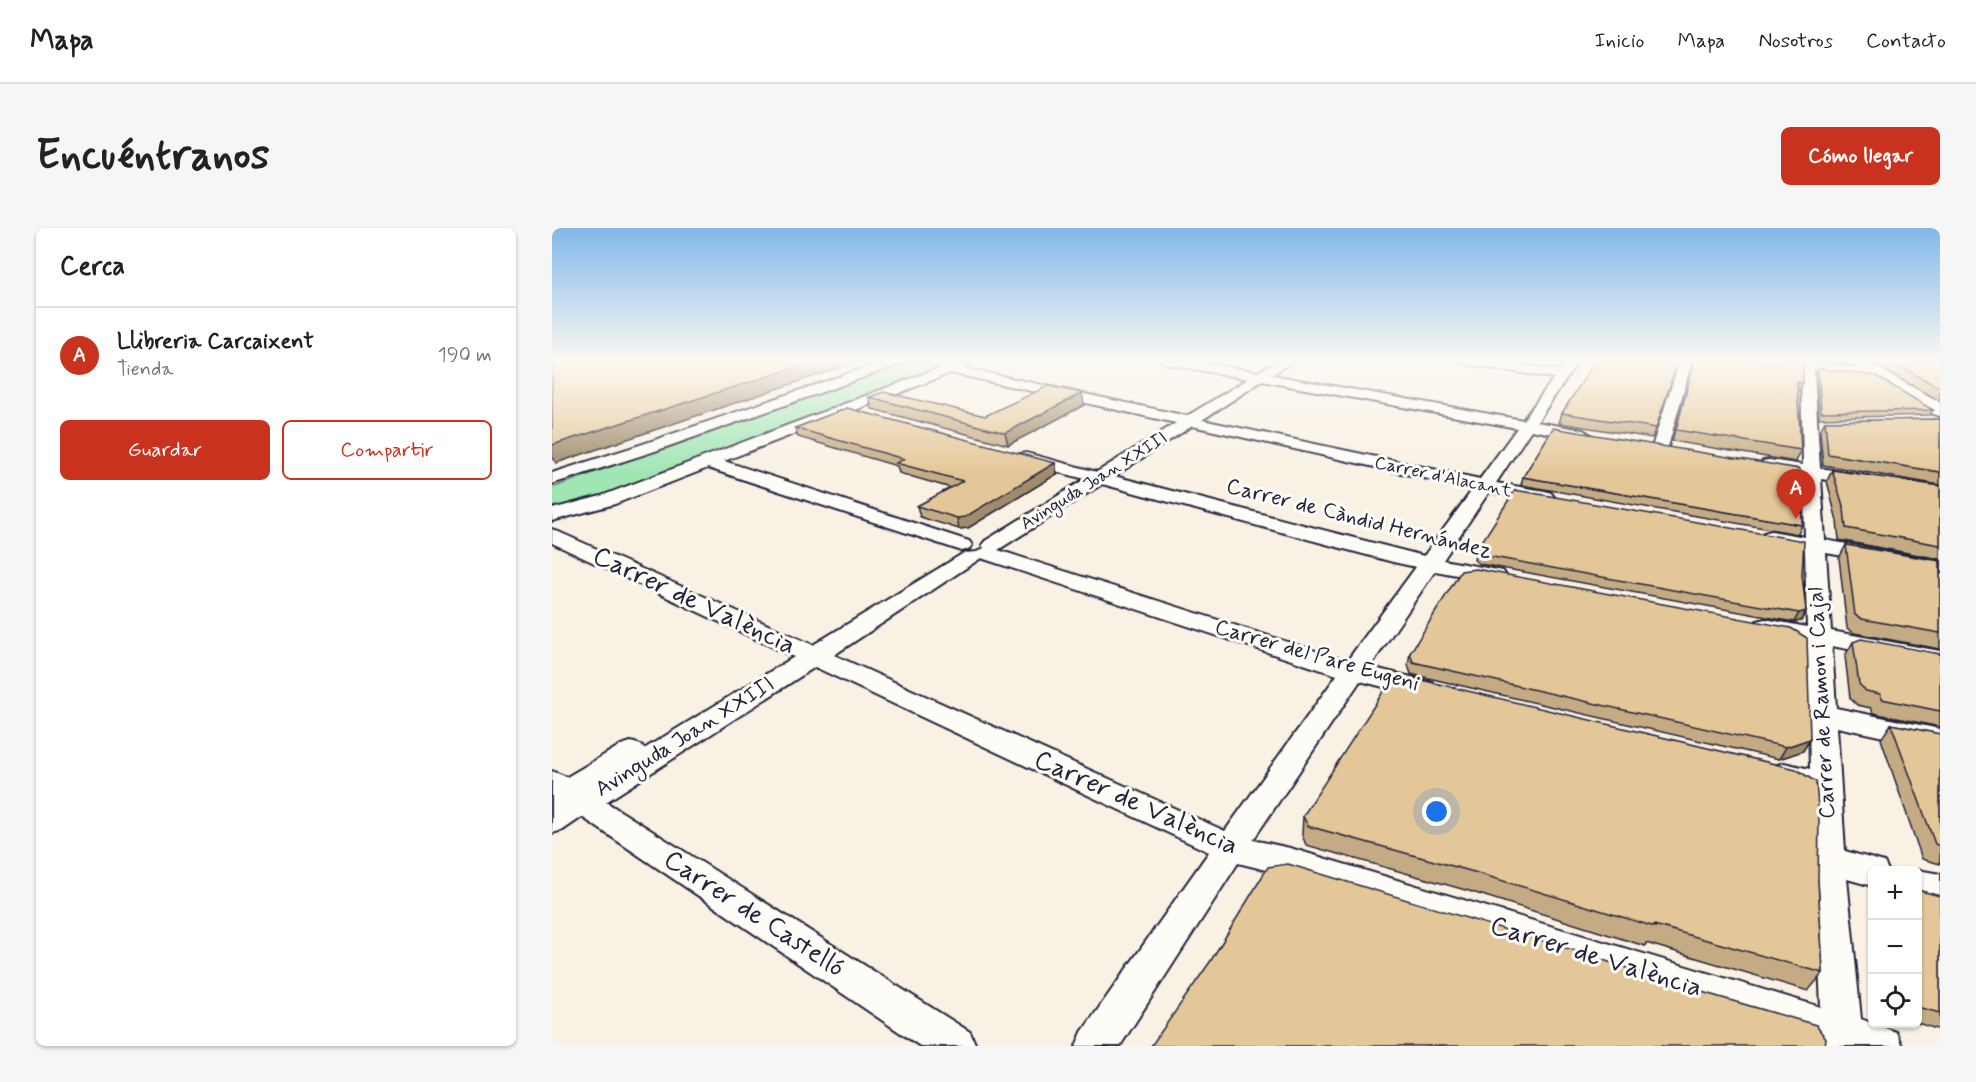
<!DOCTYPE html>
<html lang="es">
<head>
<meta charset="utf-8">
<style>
  body { margin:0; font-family:Mynerve,sans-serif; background:#f6f6f6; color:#222 }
  .controls { position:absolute; right:18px; bottom:18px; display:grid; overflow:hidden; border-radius:9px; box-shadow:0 2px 4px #0004 }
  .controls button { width:54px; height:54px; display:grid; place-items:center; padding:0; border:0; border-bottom:2px solid #e0e0e0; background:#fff; color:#222; font:30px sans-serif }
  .you { position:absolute; left:885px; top:584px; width:21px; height:21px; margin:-15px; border:4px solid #fff; border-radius:50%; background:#1a73e8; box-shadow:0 0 0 9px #1a73e833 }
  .badge { display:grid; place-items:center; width:39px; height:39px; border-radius:50%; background:#c8321e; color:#fff; font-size:20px; font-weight:700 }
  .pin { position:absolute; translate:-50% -50px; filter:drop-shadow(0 2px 3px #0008) }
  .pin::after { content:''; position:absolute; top:32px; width:21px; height:18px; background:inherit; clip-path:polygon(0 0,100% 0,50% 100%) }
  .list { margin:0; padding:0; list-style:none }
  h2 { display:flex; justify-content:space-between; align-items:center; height:78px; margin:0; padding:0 24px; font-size:26px }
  h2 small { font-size:20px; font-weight:400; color:#767676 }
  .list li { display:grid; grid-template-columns:39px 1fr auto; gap:18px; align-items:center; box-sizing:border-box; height:96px; padding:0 24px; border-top:2px solid #e0e0e0 }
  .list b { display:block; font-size:22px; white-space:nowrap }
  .list p { margin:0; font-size:20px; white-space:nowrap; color:#767676 }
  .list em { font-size:20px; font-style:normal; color:#767676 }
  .actions { display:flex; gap:12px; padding:18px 24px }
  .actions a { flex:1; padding:14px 0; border:2px solid #c8321e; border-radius:9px; text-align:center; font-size:21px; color:#c8321e }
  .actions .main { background:#c8321e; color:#fff }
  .icon { flex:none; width:33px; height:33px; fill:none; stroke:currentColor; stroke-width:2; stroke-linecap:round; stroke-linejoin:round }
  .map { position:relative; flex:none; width:1388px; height:818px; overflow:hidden; border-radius:9px }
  header { display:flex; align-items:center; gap:36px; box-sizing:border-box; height:84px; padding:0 30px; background:#fff; border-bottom:2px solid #e0e0e0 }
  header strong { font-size:28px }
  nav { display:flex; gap:33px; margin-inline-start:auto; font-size:21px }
  .intro { display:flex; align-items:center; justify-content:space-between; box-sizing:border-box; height:144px; padding:0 36px }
  h1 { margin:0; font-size:42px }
  .button { padding:15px 27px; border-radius:9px; background:#c8321e; color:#fff; font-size:21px; font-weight:700 }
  main { display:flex; gap:36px; padding:0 36px }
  aside { flex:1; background:#fff; border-radius:9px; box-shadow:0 2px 4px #0004 }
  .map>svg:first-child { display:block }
  .green { fill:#a0e6b3; stroke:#618477; stroke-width:1.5 }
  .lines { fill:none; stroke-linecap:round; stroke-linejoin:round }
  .minor-casing { stroke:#22223b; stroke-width:4 }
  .tertiary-casing { stroke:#22223b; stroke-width:4 }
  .minor { fill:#fdfcf7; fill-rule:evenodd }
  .tertiary { fill:#fdfcf7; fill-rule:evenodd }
  .wall { fill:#c4ab83; stroke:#22223b; stroke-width:1.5 }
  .shaded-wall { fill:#a08b6a; stroke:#22223b; stroke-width:1.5 }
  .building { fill:#e4c798; stroke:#22223b; stroke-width:1.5 }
  .labels { text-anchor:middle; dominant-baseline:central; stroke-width:6; stroke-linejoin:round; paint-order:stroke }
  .far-street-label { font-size:18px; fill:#22223b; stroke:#fdfcf7 }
  .street-label { font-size:22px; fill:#22223b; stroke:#fdfcf7 }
  .near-street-label { font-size:27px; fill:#22223b; stroke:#fdfcf7 }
</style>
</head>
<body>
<header>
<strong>Mapa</strong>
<nav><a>Inicio</a><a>Mapa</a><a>Nosotros</a><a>Contacto</a></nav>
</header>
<div class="intro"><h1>Encuéntranos</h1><a class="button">Cómo llegar</a></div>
<main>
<aside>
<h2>Cerca<small></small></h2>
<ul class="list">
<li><span class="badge">A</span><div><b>Llibreria Carcaixent</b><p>Tienda</p></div><em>190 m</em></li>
</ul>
<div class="actions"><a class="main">Guardar</a><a>Compartir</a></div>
</aside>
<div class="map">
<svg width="1388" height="818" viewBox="0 0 1388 818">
  <rect width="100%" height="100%" fill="#f8f1e4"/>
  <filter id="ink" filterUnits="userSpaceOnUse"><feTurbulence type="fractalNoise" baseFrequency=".0167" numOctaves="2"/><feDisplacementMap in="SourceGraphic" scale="12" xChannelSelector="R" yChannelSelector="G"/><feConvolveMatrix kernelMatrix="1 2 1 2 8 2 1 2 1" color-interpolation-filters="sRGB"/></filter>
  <g filter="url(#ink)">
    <polygon class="green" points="354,132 412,132 28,278 0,279 0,260"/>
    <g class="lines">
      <defs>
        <g id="minor">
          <polygon points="336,132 353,132 352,135 103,223 0,256 0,245 91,216"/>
          <path d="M408,132h10l1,3 -7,5 223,48 61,-37 -82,-15 -6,-4h26l72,12 21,-12h14l-21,15 251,45 31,-42 -90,-14 -6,-4h29l72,10 8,-10h12l-42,62 46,8 8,5 -8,5 -52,-10 -35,53 49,8 6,2 3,4 -3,4 -6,2 -56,-11 -46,68 60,11 3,5 -3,5 -8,1 -60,-11 -65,96 62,15 4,6 -4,6 -9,3 -63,-16 -107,159 37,8 531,159 -10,-216 -37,-9 -5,-8 5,-8 10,-3 26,6 -3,-128 -50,-10 -4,-5 4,-5 8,-2 42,8 -2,-78 -41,-8 -3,-4 3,-4 7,-2 34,6 -2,-61 -40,-7 -3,-4 3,-4 6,-1 34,5 -2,-97 -31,-4 -6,-4h49l1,2 69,10 2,3 -2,3 -5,1 -64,-9 6,98 48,8 3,4 -3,4 -6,1 -41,-6 4,61 115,21v12l-114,-20 5,78 109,20v16l-108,-21 4,62 104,21v20l-103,-22 8,124 39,11 4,8h-16v16l-25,-7 14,140 35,13 6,14h-83l-529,-170 -52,-13 -118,183h-44l6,-14 127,-180 -394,-185 -209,135 364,230 6,14h-56l-338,-229 -19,13 -11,3v-62l15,6 54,-32 10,-3 10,3 3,4 150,-92 -242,-114v-14l261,116 151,-92 13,-1 7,-4 -2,-3 3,-4 100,-62 -65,-17 -2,-4 2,-4 6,-1 71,19 79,-49 -225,-50 -227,88 245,80 3,4 -3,4 -7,2 -254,-83 -93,36 -63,17v-12l49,-13zM710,153l255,47 -37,51 -278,-59zM640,198l281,63 -49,67 -310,-80zM550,256l291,78 23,5 -69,94 -349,-111zM429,330l356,117 -112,156 -391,-176z"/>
          <polygon points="1128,132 1140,132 1116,219 1108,224 1100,219"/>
          <polygon points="1363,642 1366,642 1388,646 1388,676 1366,670 1366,642"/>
        </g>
        <polygon id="tertiary" points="1292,132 1311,132 1388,174 1388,188 1381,186"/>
      </defs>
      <use href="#minor" class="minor-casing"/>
      <use href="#tertiary" class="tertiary-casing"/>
      <use href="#minor" class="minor"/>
      <use href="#tertiary" class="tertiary"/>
    </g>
    <g class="wall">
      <polygon points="1126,132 1100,210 1007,195 1010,185"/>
      <polygon points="1141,132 1244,132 1251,154 1247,164 1245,164 1249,222 1244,234 1120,213 1142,133"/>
      <polygon points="1271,132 1297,132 1295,137"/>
      <polygon points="1314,132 1388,132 1388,173"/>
      <polygon points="1266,140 1381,182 1378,187 1267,190 1264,145"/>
      <polygon points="530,165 532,177 456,217 320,181 317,169 433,188"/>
      <polygon points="1388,191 1388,257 1271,237 1268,203 1273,193"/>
      <polygon points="243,200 503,235 505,246 416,300 407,301 368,289 365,278 399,260 347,245 345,238 246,209"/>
      <polygon points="1280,242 1388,258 1388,331 1287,312 1285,293 1275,253"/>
      <polygon points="971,249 1250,297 1246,306 969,257"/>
      <polygon points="1294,317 1388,333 1388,421 1302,405 1295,400 1287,330"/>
      <polygon points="924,323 1250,347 1254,383 1249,393 1242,394 928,336 922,332"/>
      <polygon points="1301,414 1388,426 1388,499 1321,485 1319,480 1305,477 1298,470 1293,428"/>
      <polygon points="858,425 1258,511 1251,523 1227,531 859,446 856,437"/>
      <polygon points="1339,496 1388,506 1388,636 1370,631 1329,511"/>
      <polygon points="751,588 1266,653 1271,745 1256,763 1094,715 1093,718 917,663 754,617 750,607"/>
      <polygon points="1365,662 1388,668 1388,802 1365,795"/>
    </g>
    <g class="shaded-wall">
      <polygon points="267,132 311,132 4,235 0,228 0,217"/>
      <polygon points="1251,154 1247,164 1241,165 1245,155"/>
      <polygon points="530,165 532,177 456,217 453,205"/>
      <polygon points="503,235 505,246 416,300 407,301 405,290"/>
      <polygon points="1254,383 1249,393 1242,394 1247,385"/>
      <polygon points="1258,511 1251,523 1227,531 1234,519"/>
    </g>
    <g class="building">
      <polygon points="0,132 267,132 0,217"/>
      <polygon points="1044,132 1126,132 1104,200 1010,185"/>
      <polygon points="1143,132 1244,132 1251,133 1251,154 1245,155 1249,222 1124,202"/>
      <polygon points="1336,132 1388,132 1388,160"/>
      <polygon points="1266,140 1324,148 1381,182 1269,184"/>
      <polygon points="496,158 530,165 453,205 317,169 332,164 433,188"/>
      <polygon points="295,180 503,235 413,289 405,290 365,278 411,253 344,235 352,231 243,200"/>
      <polygon points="1388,191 1388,244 1276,226 1273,193"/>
      <polygon points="1001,200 1248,241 1250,297 971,249"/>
      <polygon points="1280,242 1388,258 1388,317 1294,300 1292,281"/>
      <polygon points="963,262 1252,313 1250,347 1254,383 1247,385 930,327 924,323"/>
      <polygon points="1294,317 1388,333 1388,405 1310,391 1303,387"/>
      <polygon points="924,341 1239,400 1255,410 1258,511 1234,519 861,434 858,425 909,343"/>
      <polygon points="1309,411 1388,426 1388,483 1330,471 1328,466 1314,463 1307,456 1301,414"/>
      <polygon points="861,450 1244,541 1264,554 1267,591 1266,653 1271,745 1102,697 1103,699 922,644 756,598 751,588 838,453"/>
      <polygon points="1339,496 1388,506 1388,618 1383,616"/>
      <polygon points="736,636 1024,723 1129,758 1264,797 1274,811 1273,818 599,818 658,734 716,639"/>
      <polygon points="1365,662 1388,668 1388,785 1365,779"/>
    </g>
  </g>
  <linearGradient id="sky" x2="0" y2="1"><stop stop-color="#82b8e8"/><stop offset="0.54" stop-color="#fcf9f3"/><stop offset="1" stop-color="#fcf9f3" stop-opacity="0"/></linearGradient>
  <rect width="1388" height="246" fill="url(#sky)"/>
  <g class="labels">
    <g class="far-street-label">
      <text transform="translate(891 249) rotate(12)">Carrer d'Alacant</text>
      <text transform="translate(542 253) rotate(-32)">Avinguda Joan XXIII</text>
    </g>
    <g class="street-label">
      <text transform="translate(807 291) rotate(14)">Carrer de Càndid Hernández</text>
      <text transform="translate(765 428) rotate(16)">Carrer del Pare Eugeni</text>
      <text transform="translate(1270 475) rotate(-93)">Carrer de Ramon i Cajal</text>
      <text transform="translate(133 509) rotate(-32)">Avinguda Joan XXIII</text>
    </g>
    <g class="near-street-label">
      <text transform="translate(142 373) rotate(25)">Carrer de València</text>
      <text transform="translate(584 575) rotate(24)">Carrer de València</text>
      <text transform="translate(202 686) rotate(33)">Carrer de Castelló</text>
      <text transform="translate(1044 729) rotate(17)">Carrer de València</text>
    </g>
  </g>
</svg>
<div class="controls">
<button>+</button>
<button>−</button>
<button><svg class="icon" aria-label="locate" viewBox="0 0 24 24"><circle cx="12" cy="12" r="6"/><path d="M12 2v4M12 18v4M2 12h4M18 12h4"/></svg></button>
</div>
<div class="you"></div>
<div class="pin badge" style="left:1244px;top:291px">A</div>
</div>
</main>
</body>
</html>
